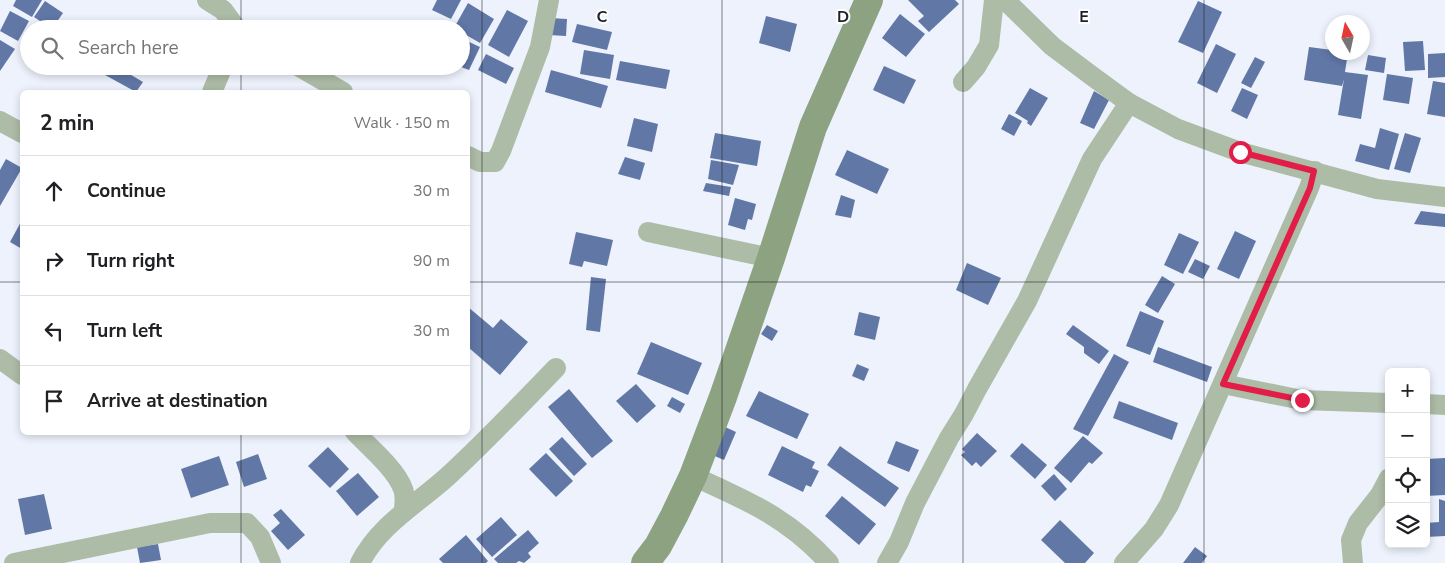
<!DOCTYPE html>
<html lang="en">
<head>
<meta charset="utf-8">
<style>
  body { margin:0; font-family:"Nunito Sans",sans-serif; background:#f2f2f2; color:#202124 }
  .controls { position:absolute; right:15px; bottom:15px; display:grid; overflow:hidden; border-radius:8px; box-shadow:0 2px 8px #0003 }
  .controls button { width:45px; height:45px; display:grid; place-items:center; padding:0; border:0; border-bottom:1px solid #e0e0e0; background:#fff; color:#202124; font:25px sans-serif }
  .compass { position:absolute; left:1325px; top:15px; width:45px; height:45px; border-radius:50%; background:#fff; box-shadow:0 2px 8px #0003; rotate:351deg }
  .stop { position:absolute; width:15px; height:15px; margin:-11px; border:4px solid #e11d48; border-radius:50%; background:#fff }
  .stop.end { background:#e11d48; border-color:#fff; box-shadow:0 1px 5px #0008 }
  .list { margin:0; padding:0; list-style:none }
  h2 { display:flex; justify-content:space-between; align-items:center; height:65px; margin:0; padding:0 20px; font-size:21px }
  h2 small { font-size:16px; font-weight:400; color:#757577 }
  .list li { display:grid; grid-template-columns:32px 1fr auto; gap:15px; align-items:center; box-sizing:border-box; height:70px; padding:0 20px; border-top:1px solid #e0e0e0 }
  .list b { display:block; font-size:19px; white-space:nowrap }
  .list em { font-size:16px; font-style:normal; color:#757577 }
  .icon { flex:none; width:28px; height:28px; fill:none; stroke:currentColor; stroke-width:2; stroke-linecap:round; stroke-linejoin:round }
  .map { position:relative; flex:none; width:1445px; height:563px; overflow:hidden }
  .search { position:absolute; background:#fff; box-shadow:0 2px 8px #0003; left:20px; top:20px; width:450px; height:55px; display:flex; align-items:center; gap:12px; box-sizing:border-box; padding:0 18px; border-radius:28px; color:#757577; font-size:19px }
  .panel { position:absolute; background:#fff; box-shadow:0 2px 8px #0003; left:20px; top:90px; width:450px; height:345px; border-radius:8px }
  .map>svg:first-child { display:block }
  .building { fill:#6177a6 }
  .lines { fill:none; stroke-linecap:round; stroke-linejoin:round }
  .street { stroke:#adbca6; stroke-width:20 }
  .secondary { stroke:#8ca281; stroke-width:28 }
  .route { stroke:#e11d48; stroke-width:6 }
  .grid { fill:none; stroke:#1e2127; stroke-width:1; stroke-opacity:0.55 }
  .grid-label { font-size:16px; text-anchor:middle; font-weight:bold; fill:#1e2127; stroke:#fff; stroke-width:4; stroke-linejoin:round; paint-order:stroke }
</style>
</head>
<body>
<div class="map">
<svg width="1445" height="563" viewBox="0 0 1445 563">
  <rect width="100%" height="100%" fill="#edf2fc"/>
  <g class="building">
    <polygon points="16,0 42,0 32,17 13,6"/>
    <polygon points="437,0 461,0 451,19 432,10"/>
    <polygon points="908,0 955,0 959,4 929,32 918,21 924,16"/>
    <polygon points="45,1 63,13 52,29 34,17"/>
    <polygon points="1198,1 1222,12 1203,53 1178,42"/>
    <polygon points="468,3 494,19 480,43 461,32 461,29 454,28"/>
    <polygon points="507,10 528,21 509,57 488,45"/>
    <polygon points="10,11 29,21 18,41 0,31"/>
    <polygon points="900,14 925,34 906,57 882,38"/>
    <polygon points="766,16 797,24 790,52 759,43"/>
    <polygon points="550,18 567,19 566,36 549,35"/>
    <polygon points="577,24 612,32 607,50 572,42"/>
    <polygon points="1330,27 1332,27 1332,43 1330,42"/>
    <polygon points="0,40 15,49 0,71"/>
    <polygon points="467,41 480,47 469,70 461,67 461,53"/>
    <polygon points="1423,41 1425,70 1405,71 1403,42"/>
    <polygon points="1216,44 1236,54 1217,93 1197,83"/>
    <polygon points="1309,47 1332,50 1332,52 1348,52 1345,72 1368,75 1361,119 1338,115 1344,79 1342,86 1304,80"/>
    <polygon points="584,50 614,55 610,79 580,74"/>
    <polygon points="1445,53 1445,77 1428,78 1428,54"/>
    <polygon points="486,54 514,68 506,84 478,70"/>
    <polygon points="1368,55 1386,58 1384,73 1365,70"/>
    <polygon points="1255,57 1265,62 1251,88 1241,83"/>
    <polygon points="620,61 670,70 666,89 616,80"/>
    <polygon points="111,66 116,66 143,82 136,92 105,75"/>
    <polygon points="884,66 916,80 904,104 873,90"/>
    <polygon points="551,70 608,86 601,108 545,92"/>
    <polygon points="1387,74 1413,78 1409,104 1383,100"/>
    <polygon points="1433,81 1445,83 1445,117 1427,114"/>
    <polygon points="1030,88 1048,98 1031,126 1027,123 1028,121 1015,113"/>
    <polygon points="1242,88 1258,95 1247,119 1231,111"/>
    <polygon points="1094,91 1109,100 1094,129 1080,123"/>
    <polygon points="1009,114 1022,121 1014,136 1001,129"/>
    <polygon points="634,118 658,124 652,152 627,146"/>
    <polygon points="1380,128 1399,134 1389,170 1355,161 1360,144 1375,148"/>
    <polygon points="715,133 761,141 757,166 710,158"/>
    <polygon points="1405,133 1421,138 1410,173 1394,169"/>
    <polygon points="847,150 889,169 877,194 835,175"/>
    <polygon points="625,157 645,163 640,180 618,174"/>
    <polygon points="6,159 22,168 0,206 0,170"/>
    <polygon points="711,160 739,165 733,185 708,179"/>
    <polygon points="706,183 731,187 729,196 703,191"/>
    <polygon points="841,195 855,200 851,218 835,215"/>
    <polygon points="735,198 756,204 752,220 748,219 745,230 728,225"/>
    <polygon points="1421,211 1445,214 1445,227 1414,224"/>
    <polygon points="22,220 22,249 10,242"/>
    <polygon points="1235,231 1256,241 1239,279 1217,269"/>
    <polygon points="576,232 613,240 607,266 584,261 582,267 569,264"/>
    <polygon points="1179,233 1199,242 1183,274 1164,265"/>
    <polygon points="1195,259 1210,266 1203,279 1188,272"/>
    <polygon points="967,263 1001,278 988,305 956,290"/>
    <polygon points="1162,276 1175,284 1158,313 1145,305"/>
    <polygon points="591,277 606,279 600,332 586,330"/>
    <polygon points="468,307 493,328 501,319 528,342 500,375 468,347"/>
    <polygon points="1140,311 1164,321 1150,355 1126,346"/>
    <polygon points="859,312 880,317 875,340 854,335"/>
    <polygon points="767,325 778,331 772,341 761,334"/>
    <polygon points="1073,325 1109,351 1099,364 1084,353 1084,347 1066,334"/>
    <polygon points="651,342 702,363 688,395 637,374"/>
    <polygon points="1158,347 1212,367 1207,382 1153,362"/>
    <polygon points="1114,354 1129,362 1088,436 1073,429"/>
    <polygon points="857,364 869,369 864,381 852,376"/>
    <polygon points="636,384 656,406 637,423 616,401"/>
    <polygon points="569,389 613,441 592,458 548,407"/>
    <polygon points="759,391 809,414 797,439 746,416"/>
    <polygon points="672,397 685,404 680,413 667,406"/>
    <polygon points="1119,401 1178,423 1172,440 1113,418"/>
    <polygon points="723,426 736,432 724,460 710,454"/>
    <polygon points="977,433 997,451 981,467 976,462 972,466 961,455 965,452 962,449"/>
    <polygon points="1083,436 1103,453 1092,464 1089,462 1071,483 1054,468"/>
    <polygon points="562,437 587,464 574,476 549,449"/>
    <polygon points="896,441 919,450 909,472 887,463"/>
    <polygon points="1022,443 1047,465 1035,479 1010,456"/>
    <polygon points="782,446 815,462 812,468 819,471 811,487 806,485 803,492 768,475"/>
    <polygon points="840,446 899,488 885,507 827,465"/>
    <polygon points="328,447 349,469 330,488 308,466"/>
    <polygon points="546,453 573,481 556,497 529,469"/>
    <polygon points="258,454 267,479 244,487 236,462"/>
    <polygon points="219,456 229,485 191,498 181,469"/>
    <polygon points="1445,458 1445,495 1426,496 1426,459"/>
    <polygon points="358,473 379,497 357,516 336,491"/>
    <polygon points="1054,474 1067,489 1055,501 1041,486"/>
    <polygon points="44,494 52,529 25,535 18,499"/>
    <polygon points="842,496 876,524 859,545 825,516"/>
    <polygon points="1439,499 1445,501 1445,536 1426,537 1426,523 1439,522"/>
    <polygon points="281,509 305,535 288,550 271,531 280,523 273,515"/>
    <polygon points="501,517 517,535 492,557 476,539"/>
    <polygon points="1060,520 1094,553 1085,563 1065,563 1041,540"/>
    <polygon points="528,530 539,543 528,553 531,557 524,563 519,561 516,563 498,563 494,559"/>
    <polygon points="466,535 488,561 486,563 443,563 439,559"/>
    <polygon points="158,544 161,560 140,563 137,547"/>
    <polygon points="1195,547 1207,556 1202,563 1183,563"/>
  </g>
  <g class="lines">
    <g class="street">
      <polyline points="207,0 223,10 237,29"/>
      <polyline points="1005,0 1052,46 1092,76 1129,103 1178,129 1240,152 1377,189 1445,197"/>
      <polyline points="298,66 343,92"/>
      <polyline points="963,82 976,67 989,45 994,0"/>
      <polyline points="212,92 223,66"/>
      <polyline points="0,121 22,133"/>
      <polyline points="468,156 480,162 495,162 501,151 540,47 549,0"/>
      <polyline points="648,232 771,258"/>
      <polyline points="0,359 22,375"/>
      <polyline points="1223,384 1302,400 1389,403"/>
      <polyline points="1426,404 1445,405"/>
      <path d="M355,432c14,15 41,37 48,57 3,7 1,15 1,23"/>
      <path d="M693,476c53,24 96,42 136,87"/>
      <polyline points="14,563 210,523 247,523 260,537 271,563"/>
      <path d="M360,563c19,-38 57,-59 87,-86 38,-35 73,-72 109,-109"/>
      <polyline points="887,563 899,542 915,503 949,438 964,414 977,389 1027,301 1092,159 1129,103"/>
      <polyline points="1124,563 1154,529 1169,505 1309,188 1315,171"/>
      <polyline points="1353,563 1351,540 1358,523 1380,495 1389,478"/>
    </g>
    <polyline class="secondary" points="645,563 658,546 674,516 693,476 723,397 771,258 813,127 869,0"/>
  </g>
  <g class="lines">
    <polyline class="route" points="1240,152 1314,171 1310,188 1223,384 1302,400"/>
  </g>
  <path class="grid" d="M241,0v29M482,0v563M722,0v563M963,0v563M1204,0v563M241,66v26M0,282h22M468,282h977M241,432v131"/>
  <g class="grid-label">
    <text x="602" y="22">C</text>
    <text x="843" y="22">D</text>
    <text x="1084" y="22">E</text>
  </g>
</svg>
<div class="controls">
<button>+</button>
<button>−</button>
<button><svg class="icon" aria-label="locate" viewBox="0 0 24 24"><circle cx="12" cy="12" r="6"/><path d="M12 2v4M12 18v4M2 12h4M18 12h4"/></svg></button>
<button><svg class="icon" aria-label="layers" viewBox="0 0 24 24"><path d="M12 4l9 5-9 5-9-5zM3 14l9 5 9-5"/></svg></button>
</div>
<svg class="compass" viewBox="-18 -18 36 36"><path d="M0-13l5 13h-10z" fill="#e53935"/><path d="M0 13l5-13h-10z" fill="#757577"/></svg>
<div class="stop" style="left:1240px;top:152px"></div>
<div class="stop end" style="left:1302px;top:400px"></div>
<div class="search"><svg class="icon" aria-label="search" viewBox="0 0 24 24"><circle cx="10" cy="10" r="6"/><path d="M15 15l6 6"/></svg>Search here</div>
<section class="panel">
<h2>2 min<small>Walk · 150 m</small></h2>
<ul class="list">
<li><svg class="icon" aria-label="ahead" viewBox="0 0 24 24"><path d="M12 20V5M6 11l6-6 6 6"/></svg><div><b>Continue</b></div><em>30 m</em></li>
<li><svg class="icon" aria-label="right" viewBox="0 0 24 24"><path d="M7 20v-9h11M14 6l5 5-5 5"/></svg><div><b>Turn right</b></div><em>90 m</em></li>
<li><svg class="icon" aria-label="left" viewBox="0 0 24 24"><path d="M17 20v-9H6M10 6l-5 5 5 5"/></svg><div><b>Turn left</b></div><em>30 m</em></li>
<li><svg class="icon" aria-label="arrive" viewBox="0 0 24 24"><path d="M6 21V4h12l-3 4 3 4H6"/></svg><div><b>Arrive at destination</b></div></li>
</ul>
</section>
</div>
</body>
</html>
